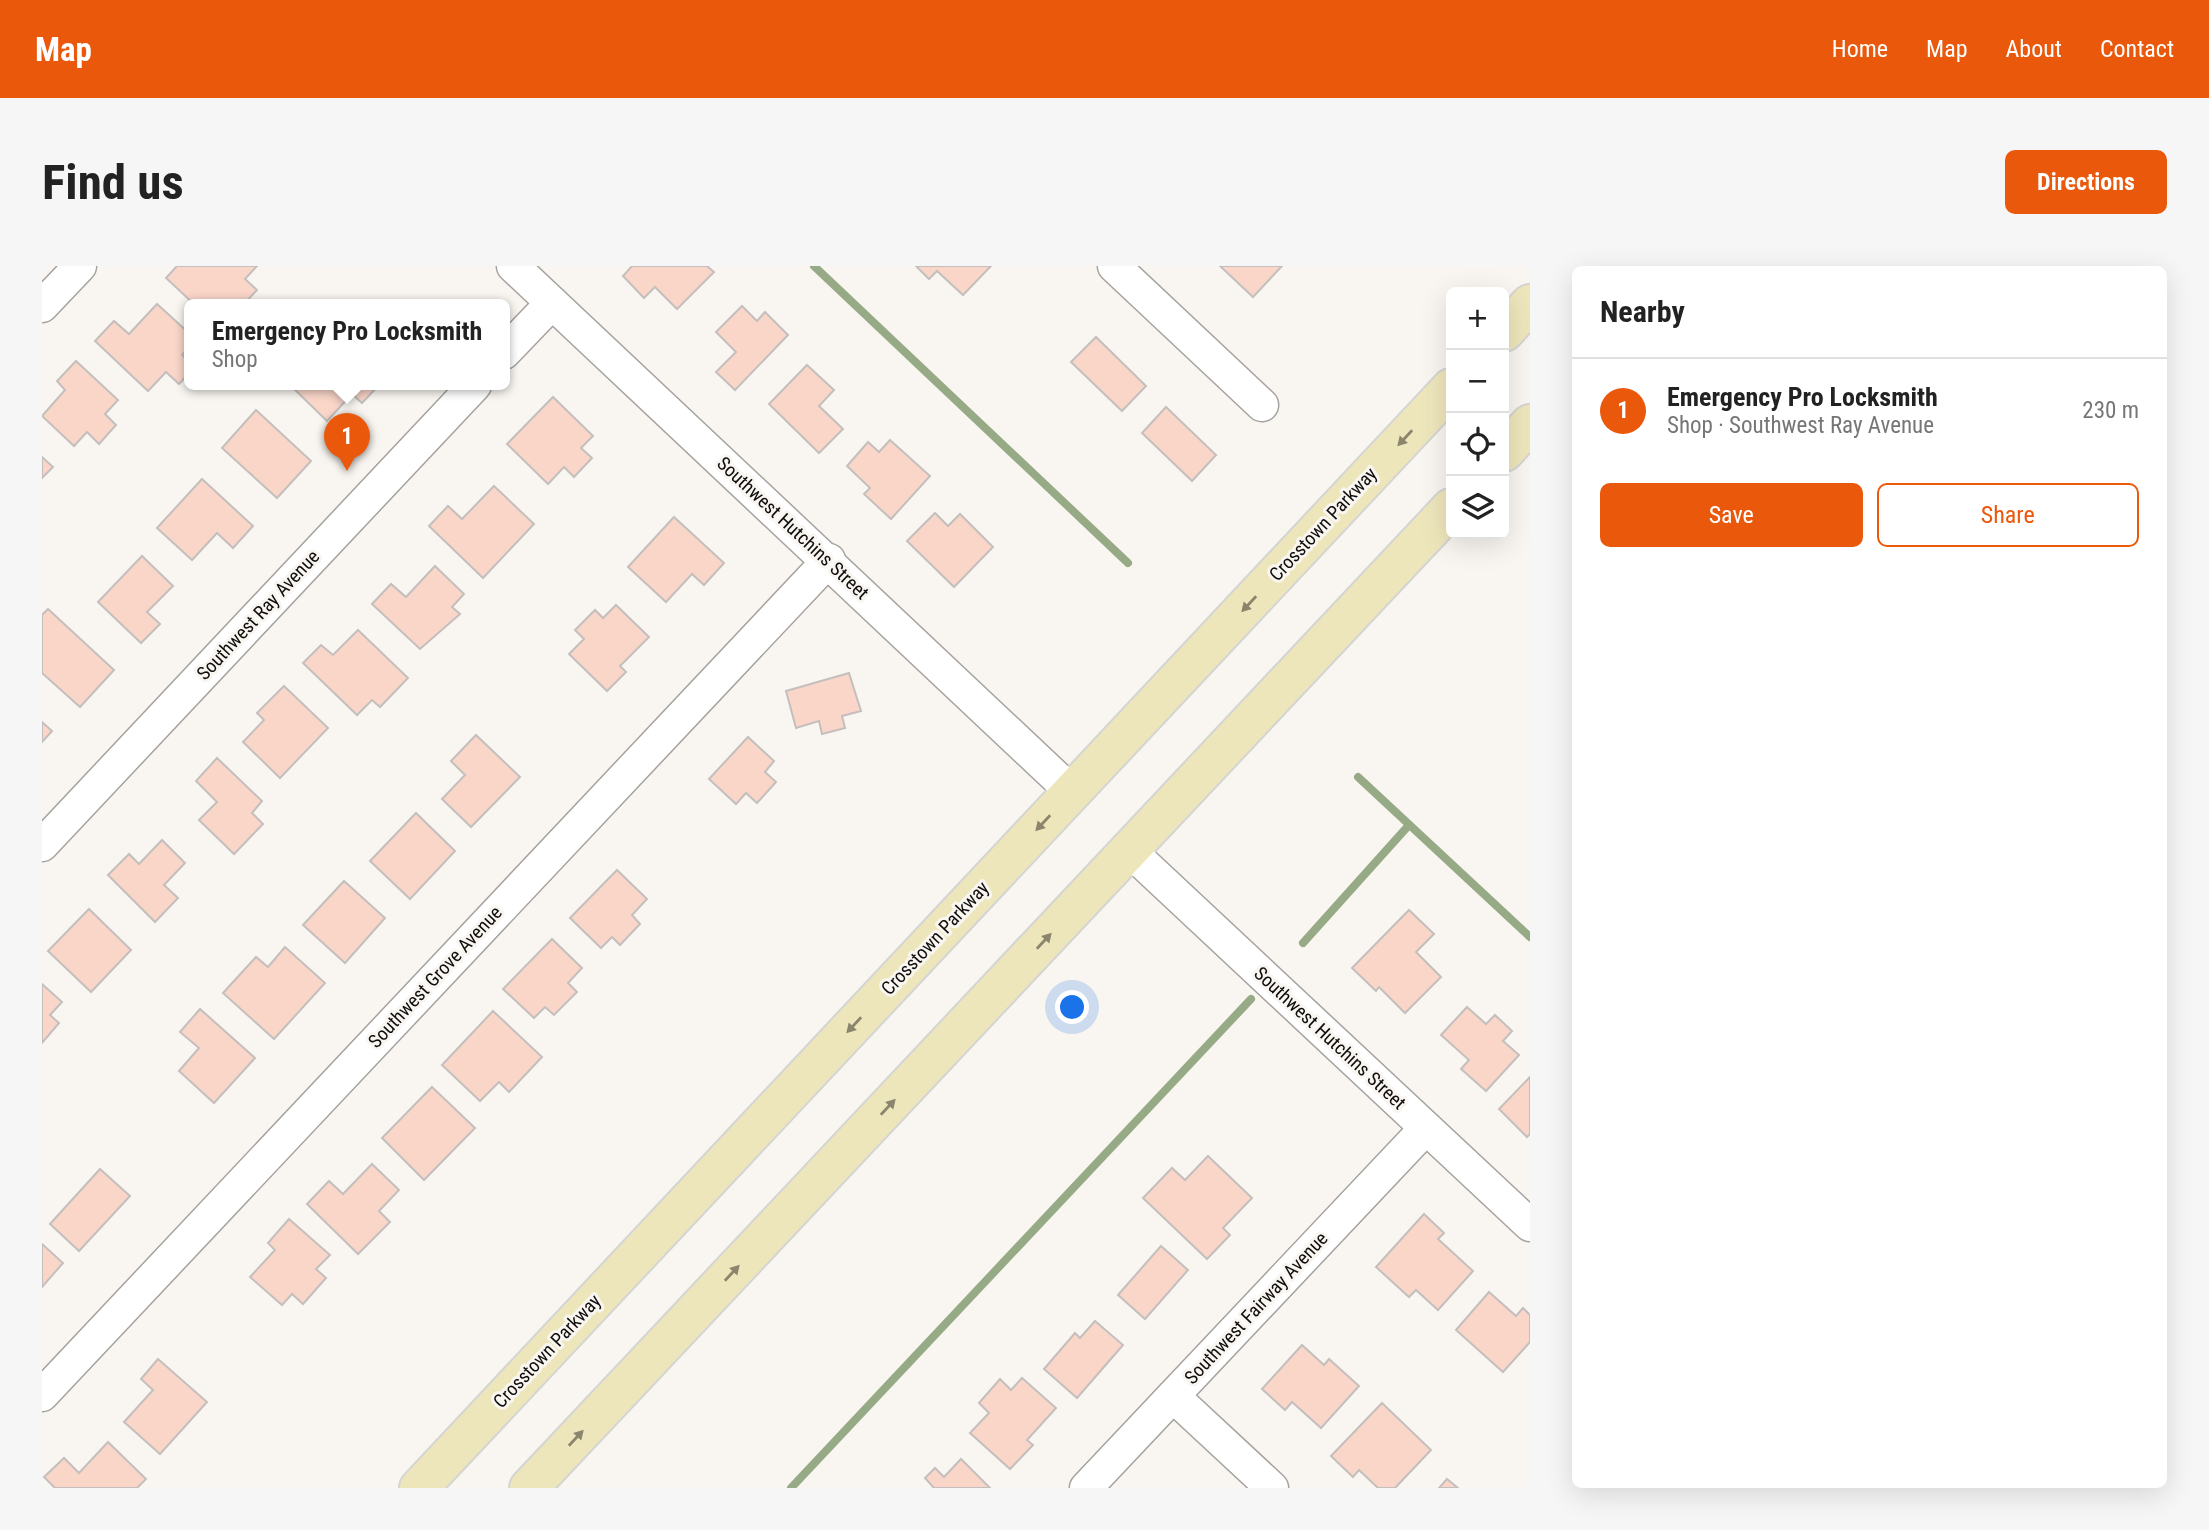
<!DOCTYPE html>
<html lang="en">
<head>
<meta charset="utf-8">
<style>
  body { margin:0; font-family:"Roboto Condensed",sans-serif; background:#f6f6f6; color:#222 }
  .controls { position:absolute; right:21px; top:21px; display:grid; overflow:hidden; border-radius:10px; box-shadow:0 7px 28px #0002 }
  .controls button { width:63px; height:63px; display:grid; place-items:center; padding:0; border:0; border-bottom:2px solid #e0e0e0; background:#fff; color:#222; font:35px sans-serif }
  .you { position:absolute; left:1031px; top:742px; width:24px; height:24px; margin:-18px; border:5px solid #fff; border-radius:50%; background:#1a73e8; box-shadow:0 0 0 10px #1a73e833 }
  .badge { display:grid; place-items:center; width:46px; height:46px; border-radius:50%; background:#ea580c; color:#fff; font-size:23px; font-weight:700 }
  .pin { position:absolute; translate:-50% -58px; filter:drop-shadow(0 2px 4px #0008) }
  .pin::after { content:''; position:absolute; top:37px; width:24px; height:21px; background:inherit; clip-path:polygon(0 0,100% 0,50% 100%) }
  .popup { position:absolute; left:142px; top:33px; width:326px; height:91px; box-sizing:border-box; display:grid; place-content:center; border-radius:10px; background:#fff; filter:drop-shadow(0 2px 5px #0005); font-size:23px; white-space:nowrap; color:#767676 }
  .popup b { font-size:26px; color:#222 }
  .popup::after { content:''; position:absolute; left:50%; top:100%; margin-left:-14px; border:14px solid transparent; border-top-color:#fff }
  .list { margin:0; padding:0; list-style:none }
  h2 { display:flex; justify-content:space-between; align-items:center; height:91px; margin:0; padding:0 28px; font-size:30px }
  h2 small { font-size:23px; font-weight:400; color:#767676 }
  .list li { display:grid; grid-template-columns:46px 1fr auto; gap:21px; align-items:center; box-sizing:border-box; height:105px; padding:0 28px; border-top:2px solid #e0e0e0 }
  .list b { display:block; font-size:26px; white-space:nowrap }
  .list p { margin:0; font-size:23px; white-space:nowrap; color:#767676 }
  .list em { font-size:23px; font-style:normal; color:#767676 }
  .actions { display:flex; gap:14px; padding:21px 28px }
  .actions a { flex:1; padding:16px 0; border:2px solid #ea580c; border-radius:10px; text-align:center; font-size:24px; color:#ea580c }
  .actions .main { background:#ea580c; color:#fff }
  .icon { flex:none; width:38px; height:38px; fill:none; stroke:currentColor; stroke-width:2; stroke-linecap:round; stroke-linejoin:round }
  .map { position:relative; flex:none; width:1488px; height:1222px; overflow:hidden; border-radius:10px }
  header { display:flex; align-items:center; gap:42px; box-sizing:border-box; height:98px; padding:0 35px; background:#ea580c; color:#fff }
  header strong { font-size:33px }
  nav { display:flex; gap:38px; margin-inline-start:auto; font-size:24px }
  .intro { display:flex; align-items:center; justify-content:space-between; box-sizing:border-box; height:168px; padding:0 42px }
  h1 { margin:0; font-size:49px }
  .button { padding:18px 32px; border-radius:10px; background:#ea580c; color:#fff; font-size:24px; font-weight:700 }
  main { display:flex; gap:42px; padding:0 42px }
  aside { flex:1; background:#fff; border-radius:10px; box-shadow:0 7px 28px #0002 }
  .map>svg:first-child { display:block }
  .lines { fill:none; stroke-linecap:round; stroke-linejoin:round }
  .stream { stroke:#96aa85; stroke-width:8 }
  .building { fill:#fad6c9; stroke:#c4bfbd; stroke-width:2 }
  .minor-casing { stroke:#a6a39f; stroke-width:35 }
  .major-casing { stroke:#d4d4d3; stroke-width:42 }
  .minor { stroke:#fff; stroke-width:32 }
  .major { stroke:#eee6bb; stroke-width:38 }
  .oneway { fill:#8a856c }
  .labels { text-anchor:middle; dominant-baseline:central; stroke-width:6; stroke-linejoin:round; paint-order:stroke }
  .street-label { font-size:19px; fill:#0f0e0c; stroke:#f9f6f1 }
</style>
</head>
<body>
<header>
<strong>Map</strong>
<nav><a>Home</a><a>Map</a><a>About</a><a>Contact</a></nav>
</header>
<div class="intro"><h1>Find us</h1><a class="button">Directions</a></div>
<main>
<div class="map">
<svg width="1488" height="1222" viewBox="0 0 1488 1222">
  <rect width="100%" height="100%" fill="#f9f6f1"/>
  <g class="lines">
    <g class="stream">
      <polyline points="772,0 1086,297"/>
      <polyline points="1316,511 1488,671"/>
      <polyline points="1261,677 1367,559"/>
      <polyline points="749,1222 1209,733"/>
    </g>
  </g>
  <g class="building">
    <polygon points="135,0 215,0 203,13 215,24 201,39 153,39 124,12"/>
    <polygon points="590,0 665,0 672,6 635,43 613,21 602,32 581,10"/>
    <polygon points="874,0 949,0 921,29 895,5 887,13"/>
    <polygon points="1178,0 1240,0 1211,31"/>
    <polygon points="115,38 148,68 148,80 140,89 148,96 148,106 137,118 124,106 106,125 53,75 72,55 87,68"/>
    <polygon points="700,40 715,55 723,46 746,69 693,124 674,106 694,86 674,66"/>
    <polygon points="1054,71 1104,120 1080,145 1029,96"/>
    <polygon points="34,95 76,134 63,148 74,159 57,178 45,166 32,180 0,150 23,124 15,115"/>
    <polygon points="765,99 792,124 777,140 801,163 777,187 727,138"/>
    <polygon points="248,119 337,119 320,137 310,128 285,155"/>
    <polygon points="511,131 551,170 539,182 550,192 532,211 522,201 506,218 465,178"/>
    <polygon points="1124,141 1174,189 1150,215 1100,167"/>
    <polygon points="214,144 269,195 235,232 180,182"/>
    <polygon points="848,174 888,210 849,253 822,228 828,222 805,200 826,176 837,186"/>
    <polygon points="0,191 11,201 0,212"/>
    <polygon points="160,213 211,260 191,282 175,267 150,294 115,262"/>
    <polygon points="452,220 492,258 441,312 387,260 406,240 420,253"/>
    <polygon points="893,247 906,260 918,248 951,281 912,321 865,275"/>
    <polygon points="632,251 682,297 662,319 650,308 624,336 586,301"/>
    <polygon points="100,290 131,320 105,346 118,358 99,377 56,336"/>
    <polygon points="393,300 422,328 410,341 418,348 378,383 330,338 349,318 364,331"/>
    <polygon points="574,339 607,371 578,400 584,406 565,425 527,388 542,373 533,364 553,344 561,352"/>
    <polygon points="6,343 72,404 38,441 0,407 0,349"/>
    <polygon points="316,364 366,412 338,441 330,434 315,449 261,397 279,379 291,389"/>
    <polygon points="807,407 819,445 800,450 803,462 780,468 777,455 754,462 744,425"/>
    <polygon points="242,420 286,462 238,512 201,476 222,454 215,447"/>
    <polygon points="0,456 10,465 0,476"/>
    <polygon points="434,469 478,511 429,561 400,533 423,509 409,495"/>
    <polygon points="706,471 732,495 723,506 734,516 715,537 704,527 694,538 667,513"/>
    <polygon points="175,492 220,535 210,547 221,558 192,588 157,554 175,536 154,515"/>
    <polygon points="374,547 413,585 368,633 328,595"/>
    <polygon points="120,574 143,597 122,619 136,632 113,656 66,609 87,588 97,598"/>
    <polygon points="575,604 605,633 590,649 598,658 578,679 570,671 559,682 528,652"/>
    <polygon points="302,615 343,652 303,697 261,659"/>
    <polygon points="47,643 89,684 49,726 6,685"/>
    <polygon points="1367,644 1392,668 1374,686 1399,711 1363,747 1337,721 1334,725 1310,702"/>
    <polygon points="510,673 540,702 526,717 535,726 512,749 503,741 492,752 461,723"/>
    <polygon points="243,681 283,717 232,773 181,727 214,691 226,701"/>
    <polygon points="0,718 20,736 8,749 17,757 0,777"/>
    <polygon points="1425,741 1444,758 1453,749 1470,765 1461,775 1477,789 1444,825 1419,803 1427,794 1399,769"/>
    <polygon points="158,743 213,792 172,837 137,805 157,782 138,766"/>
    <polygon points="451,745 500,791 467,826 457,816 438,835 400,799"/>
    <polygon points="1488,811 1488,868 1485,871 1457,843"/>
    <polygon points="390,821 433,862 382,914 340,872"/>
    <polygon points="1166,890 1210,932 1181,962 1188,969 1165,993 1101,932 1130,902 1143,914"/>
    <polygon points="330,898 357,924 337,945 348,956 316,988 265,938 287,915 301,928"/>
    <polygon points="58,903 88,930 37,985 8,958"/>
    <polygon points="1382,948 1402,967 1396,973 1431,1005 1396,1044 1374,1024 1367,1031 1334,1001"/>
    <polygon points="247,953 288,989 274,1003 284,1012 261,1038 250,1028 240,1039 208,1011 233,984 226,977"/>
    <polygon points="0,978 21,997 0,1021"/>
    <polygon points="1119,980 1146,1004 1103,1053 1076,1029"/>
    <polygon points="1447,1026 1474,1050 1481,1042 1488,1049 1488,1076 1461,1106 1414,1064"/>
    <polygon points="1053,1055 1081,1079 1035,1132 1002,1103 1033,1067 1038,1072"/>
    <polygon points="1260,1079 1282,1099 1287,1093 1317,1120 1279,1162 1250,1136 1243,1144 1220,1123"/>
    <polygon points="116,1093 165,1136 118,1188 82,1156 111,1124 99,1113"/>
    <polygon points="980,1112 1014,1142 985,1174 991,1179 968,1203 928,1167 947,1147 937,1137 958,1113 969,1124"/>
    <polygon points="1340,1137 1389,1184 1353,1222 1336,1222 1317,1204 1311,1211 1289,1190"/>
    <polygon points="66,1176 104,1213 95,1222 13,1222 2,1211 22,1192 37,1207"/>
    <polygon points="919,1193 948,1222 892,1222 883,1212 893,1202 902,1211"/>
    <polygon points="1405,1213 1416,1222 1397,1222"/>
  </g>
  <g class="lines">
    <defs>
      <g id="minor">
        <polyline points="471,0 1030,526"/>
        <polyline points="1072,0 1220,139"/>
        <polyline points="0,40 38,0"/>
        <polyline points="462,87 510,37"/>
        <polyline points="0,579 433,119"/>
        <polyline points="1087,584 1488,959"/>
        <polyline points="0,1129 787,294"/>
        <polyline points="1131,1130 1230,1222"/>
        <polyline points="1044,1222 1384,862"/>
      </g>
      <g id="major">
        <polyline points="1462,66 1488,38"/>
        <polyline points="1462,186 1488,158"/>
        <polyline points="377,1222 1409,122"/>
        <polyline points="487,1222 1409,242"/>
      </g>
    </defs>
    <use href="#minor" class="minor-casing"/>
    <use href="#major" class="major-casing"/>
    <use href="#minor" class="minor"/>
    <use href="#major" class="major"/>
  </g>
  <defs><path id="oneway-solid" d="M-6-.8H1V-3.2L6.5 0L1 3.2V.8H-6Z" transform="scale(1.75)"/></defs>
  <g class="oneway">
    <use href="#oneway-solid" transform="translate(1363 172) rotate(133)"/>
    <use href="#oneway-solid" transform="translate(1207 338) rotate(133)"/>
    <use href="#oneway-solid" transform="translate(1001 557) rotate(133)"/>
    <use href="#oneway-solid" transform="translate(1002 675) rotate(-47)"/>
    <use href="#oneway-solid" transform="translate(812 759) rotate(133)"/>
    <use href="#oneway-solid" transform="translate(846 841) rotate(-47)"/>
    <use href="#oneway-solid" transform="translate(690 1007) rotate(-47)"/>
    <use href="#oneway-solid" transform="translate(534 1172) rotate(-47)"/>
  </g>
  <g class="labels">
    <g class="street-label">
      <text transform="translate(1281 258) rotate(-47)">Crosstown Parkway</text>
      <text transform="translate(751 262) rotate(43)">Southwest Hutchins Street</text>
      <text transform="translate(216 349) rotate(-47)">Southwest Ray Avenue</text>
      <text transform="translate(893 672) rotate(-47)">Crosstown Parkway</text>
      <text transform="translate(393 711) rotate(-47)">Southwest Grove Avenue</text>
      <text transform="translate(1288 772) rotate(43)">Southwest Hutchins Street</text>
      <text transform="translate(1214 1042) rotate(-47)">Southwest Fairway Avenue</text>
      <text transform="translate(505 1085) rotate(-47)">Crosstown Parkway</text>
    </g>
  </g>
</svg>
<div class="controls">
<button>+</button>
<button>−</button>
<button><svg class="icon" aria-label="locate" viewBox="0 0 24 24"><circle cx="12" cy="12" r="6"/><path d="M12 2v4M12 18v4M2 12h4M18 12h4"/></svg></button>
<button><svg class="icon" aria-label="layers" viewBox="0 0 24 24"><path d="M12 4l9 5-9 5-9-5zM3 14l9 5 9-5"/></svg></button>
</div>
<div class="you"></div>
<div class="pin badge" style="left:305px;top:205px">1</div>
<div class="popup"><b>Emergency Pro Locksmith</b>Shop</div>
</div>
<aside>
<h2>Nearby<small></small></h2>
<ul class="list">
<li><span class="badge">1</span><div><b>Emergency Pro Locksmith</b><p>Shop · Southwest Ray Avenue</p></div><em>230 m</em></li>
</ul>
<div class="actions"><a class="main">Save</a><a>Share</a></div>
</aside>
</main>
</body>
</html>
